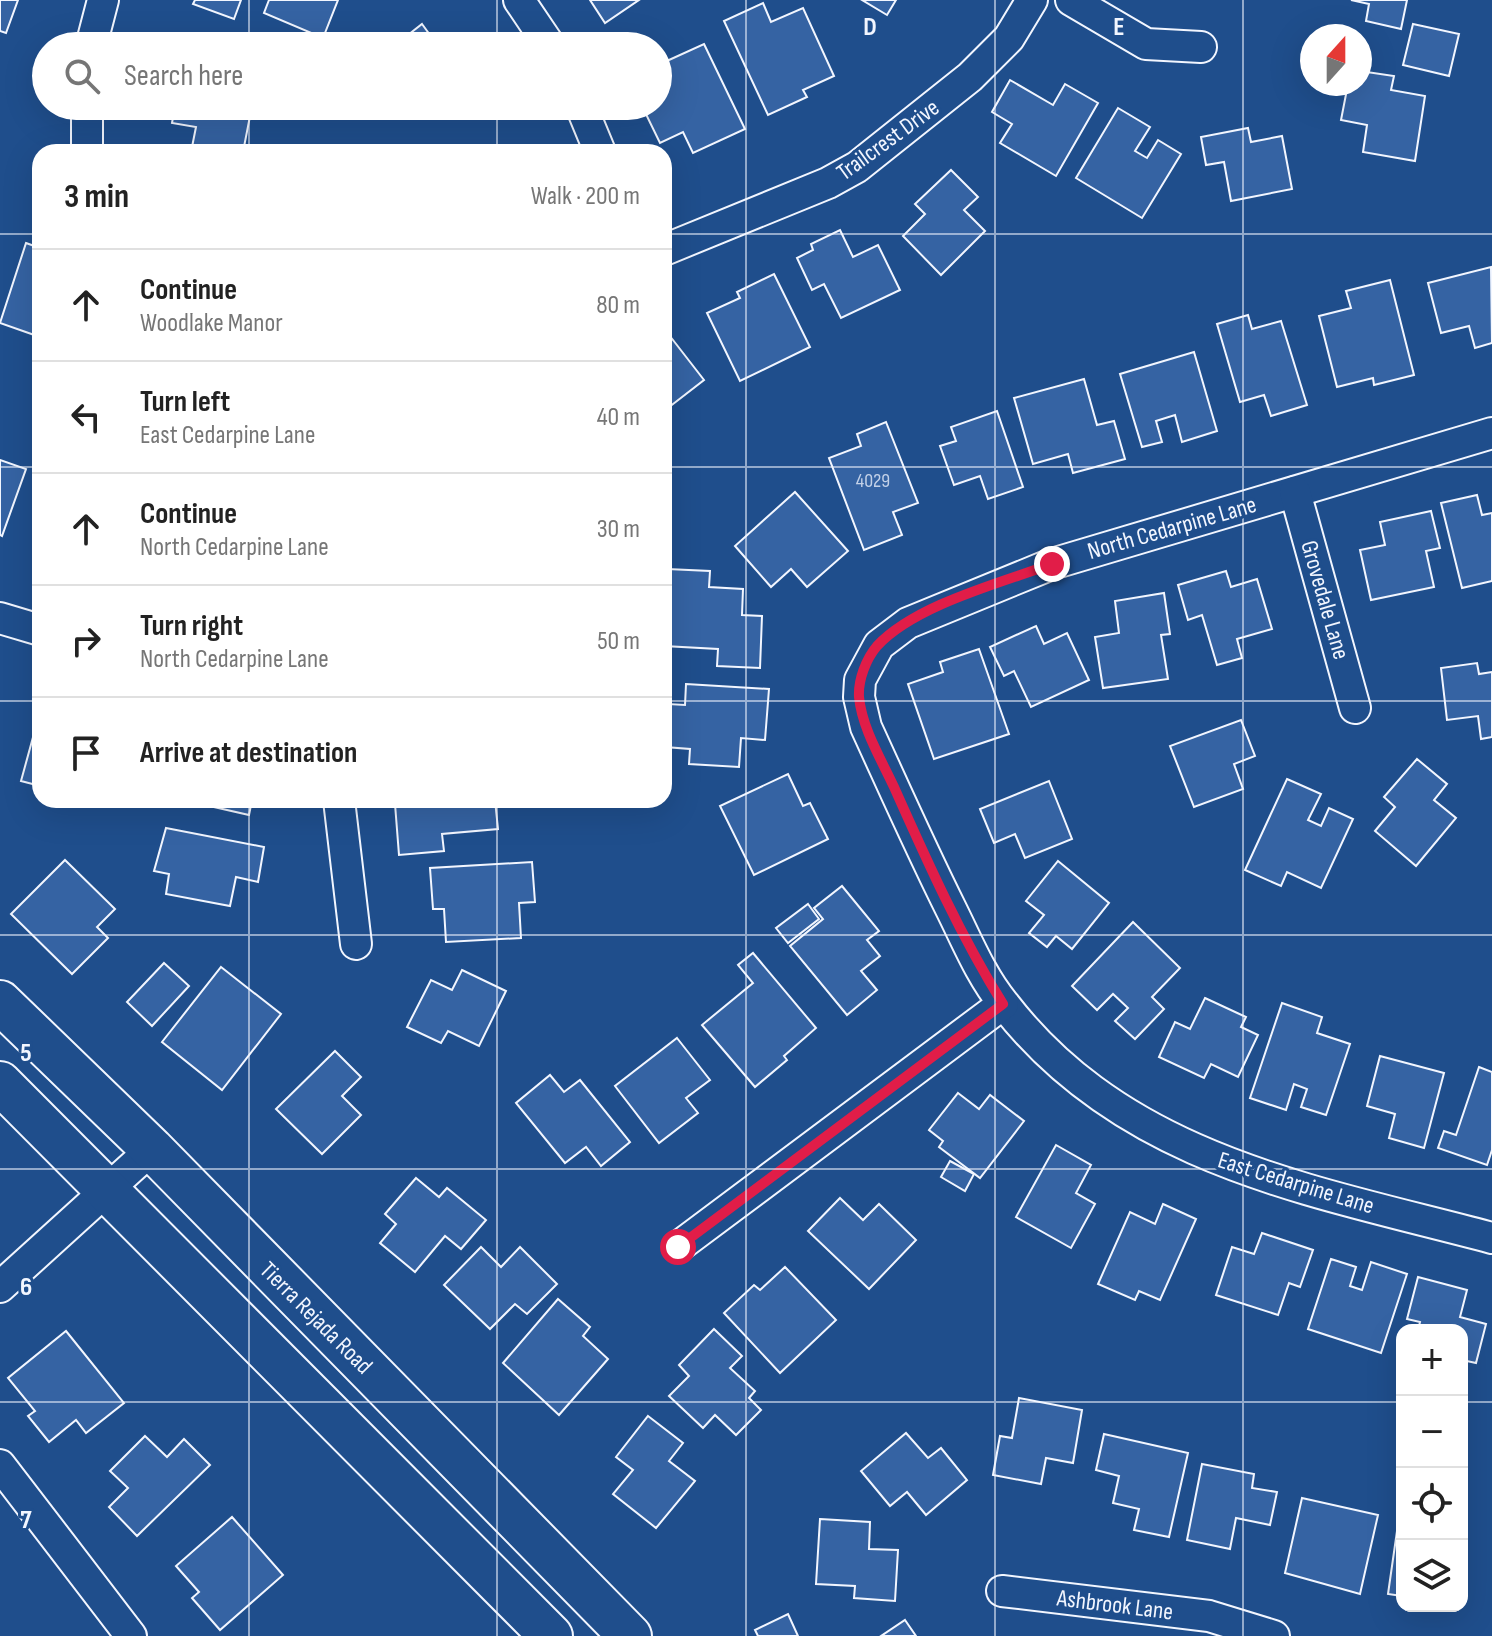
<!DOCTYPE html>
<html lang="en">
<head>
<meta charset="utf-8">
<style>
  body { margin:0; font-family:"Sofia Sans Condensed",sans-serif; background:#f6f6f6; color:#222 }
  .controls { position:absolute; right:24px; bottom:24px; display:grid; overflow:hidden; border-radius:16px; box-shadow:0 8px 32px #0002 }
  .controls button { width:72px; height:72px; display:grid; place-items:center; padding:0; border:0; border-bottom:2px solid #e0e0e0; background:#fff; color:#222; font:40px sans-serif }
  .compass { position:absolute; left:1300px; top:24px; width:72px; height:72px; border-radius:50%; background:#fff; box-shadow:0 8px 32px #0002; rotate:21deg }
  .stop { position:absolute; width:24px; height:24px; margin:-18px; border:6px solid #e11d48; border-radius:50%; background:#fff }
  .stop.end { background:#e11d48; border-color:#fff; box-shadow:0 2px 8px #0008 }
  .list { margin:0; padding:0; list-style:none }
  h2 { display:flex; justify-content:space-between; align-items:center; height:104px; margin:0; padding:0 32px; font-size:34px }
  h2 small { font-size:26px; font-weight:400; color:#767676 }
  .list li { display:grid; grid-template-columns:52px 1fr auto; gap:24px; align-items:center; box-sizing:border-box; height:112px; padding:0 32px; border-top:2px solid #e0e0e0 }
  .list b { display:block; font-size:30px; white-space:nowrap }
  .list p { margin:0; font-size:26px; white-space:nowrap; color:#767676 }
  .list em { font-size:26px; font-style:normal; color:#767676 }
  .icon { flex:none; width:44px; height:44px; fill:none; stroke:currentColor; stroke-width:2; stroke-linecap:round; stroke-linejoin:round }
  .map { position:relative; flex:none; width:1492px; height:1636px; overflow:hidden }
  .search { position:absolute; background:#fff; box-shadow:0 8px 32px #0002; left:32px; top:32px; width:640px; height:88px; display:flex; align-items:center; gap:20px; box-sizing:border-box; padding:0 28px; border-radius:44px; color:#767676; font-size:30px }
  .panel { position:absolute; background:#fff; box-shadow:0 8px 32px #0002; left:32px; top:144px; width:640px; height:664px; border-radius:24px }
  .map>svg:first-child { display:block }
  .building { fill:#3563a3; stroke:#f2f6ff; stroke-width:2 }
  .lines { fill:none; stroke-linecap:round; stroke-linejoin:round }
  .minor-casing { stroke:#f2f6ff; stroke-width:34 }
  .secondary-casing { stroke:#f2f6ff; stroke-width:46 }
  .minor { stroke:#1f4e8c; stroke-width:30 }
  .secondary { stroke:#1f4e8c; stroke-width:42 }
  .route { stroke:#e11d48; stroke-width:10 }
  .grid { fill:none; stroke:#f2f6ff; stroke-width:2; stroke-opacity:0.55 }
  .labels { text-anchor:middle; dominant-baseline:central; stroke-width:6; stroke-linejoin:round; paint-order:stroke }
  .number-label { font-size:20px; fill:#c3d1e8 }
  .street-label { font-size:24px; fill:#f2f6ff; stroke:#1f4e8c }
  .grid-label { font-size:26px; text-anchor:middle; font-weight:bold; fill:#f2f6ff; stroke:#1f4e8c; stroke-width:6; stroke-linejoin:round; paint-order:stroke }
</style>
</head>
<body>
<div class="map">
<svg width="1492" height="1636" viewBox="0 0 1492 1636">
  <rect width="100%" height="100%" fill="#1f4e8c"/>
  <g class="building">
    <polygon points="0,0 18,0 6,33 0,31"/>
    <polygon points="195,0 241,0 234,19 193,4"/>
    <polygon points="269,0 338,0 323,38 264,13"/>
    <polygon points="590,0 639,0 605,23"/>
    <polygon points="862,0 896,0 887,15"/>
    <polygon points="1351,0 1407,0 1401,29 1366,21 1369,4"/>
    <polygon points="763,3 771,22 803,8 834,76 803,90 807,97 768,115 724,21"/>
    <polygon points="422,24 438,46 394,46"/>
    <polygon points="1413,24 1459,34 1449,76 1403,65"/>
    <polygon points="457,36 465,46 444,46"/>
    <polygon points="704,44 745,129 693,153 683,132 660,143 642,106 658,106 658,65"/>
    <polygon points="1360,71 1394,76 1391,90 1425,96 1415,161 1363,152 1367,125 1341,120 1348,84 1360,84"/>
    <polygon points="1010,80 1053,105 1065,84 1098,103 1056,176 1000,143 1012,124 992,112"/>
    <polygon points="175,106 252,106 243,152 191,152 196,127 172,123"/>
    <polygon points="402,106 423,106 410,116"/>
    <polygon points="1118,108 1150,127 1135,151 1147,158 1158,140 1181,154 1142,218 1076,178"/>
    <polygon points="1248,128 1251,142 1282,136 1292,189 1231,201 1224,162 1206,165 1201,137"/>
    <polygon points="951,170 978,197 964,210 985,231 941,275 903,236 925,214 915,204"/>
    <polygon points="840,230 853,257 878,245 900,290 841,318 824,284 812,290 797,258 813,250 811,244"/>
    <polygon points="26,243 40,248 40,337 0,323"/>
    <polygon points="1491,267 1492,343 1475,348 1469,326 1441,333 1428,283"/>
    <polygon points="774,274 810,347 740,381 707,313 740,298 737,292"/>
    <polygon points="1390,280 1414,375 1374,385 1373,378 1337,387 1319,316 1351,308 1346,291"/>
    <polygon points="1248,315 1252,329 1281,321 1307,405 1271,416 1264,395 1240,402 1217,324"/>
    <polygon points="666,331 704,380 664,411 664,332"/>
    <polygon points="1194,352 1217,431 1182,442 1175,415 1156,421 1162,442 1142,447 1120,374"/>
    <polygon points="1084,379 1097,425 1114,421 1125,459 1073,473 1068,454 1033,464 1014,398"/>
    <polygon points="997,411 1023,487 988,499 980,476 954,485 940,446 956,441 951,427"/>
    <polygon points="886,422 918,503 893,512 902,535 864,550 829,458 861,446 857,434"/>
    <polygon points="0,460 26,469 2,536 0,535"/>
    <polygon points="795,492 848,551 807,587 791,569 771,587 735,546"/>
    <polygon points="1477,495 1482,515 1492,513 1492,581 1462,588 1441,503"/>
    <polygon points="1431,511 1440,548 1426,551 1434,587 1371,600 1360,550 1385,545 1380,522"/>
    <polygon points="667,569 710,571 709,587 743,589 742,615 762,616 760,668 717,666 718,649 664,646"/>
    <polygon points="1226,571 1231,587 1257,579 1272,629 1237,639 1242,658 1217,665 1202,615 1188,620 1178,585"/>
    <polygon points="1164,593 1170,634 1161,635 1168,679 1103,688 1095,637 1119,633 1115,601"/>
    <polygon points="1036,626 1044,644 1067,633 1089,680 1031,707 1014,671 1004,676 990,647"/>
    <polygon points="979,649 1009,734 934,759 908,684 943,672 940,662"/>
    <polygon points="1477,663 1479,674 1492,672 1492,737 1481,739 1478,716 1447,720 1441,668"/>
    <polygon points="686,684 769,689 765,740 741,738 739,767 689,764 690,749 665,747 668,704 685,705"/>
    <polygon points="38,719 40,719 40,786 21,781"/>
    <polygon points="1241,720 1255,756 1234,764 1243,789 1194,807 1170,746"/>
    <polygon points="1417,759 1447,784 1434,800 1456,818 1416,866 1375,831 1395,807 1384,797"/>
    <polygon points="788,774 803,806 810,803 828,839 754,875 720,806"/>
    <polygon points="1287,779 1321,794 1308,820 1321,826 1329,808 1353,819 1321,888 1287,872 1281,886 1245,870"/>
    <polygon points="1049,781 1072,839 1025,858 1015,834 994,843 980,809"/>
    <polygon points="183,800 252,800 249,815"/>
    <polygon points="495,800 498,829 442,834 444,851 399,855 395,804"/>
    <polygon points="166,828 264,847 258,882 236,877 230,906 166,894 169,874 154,871"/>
    <polygon points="65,860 115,909 97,927 108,938 72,974 11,914"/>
    <polygon points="1058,861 1109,903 1072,949 1056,936 1047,947 1029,933 1044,915 1026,901"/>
    <polygon points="532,862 535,902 519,903 521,938 446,942 444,909 433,909 430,868"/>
    <polygon points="842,886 879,931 867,940 880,956 861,971 877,990 847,1015 790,946 823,919 814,908"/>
    <polygon points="808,904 819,919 788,943 776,928"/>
    <polygon points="1133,922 1180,968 1152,997 1164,1009 1135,1039 1115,1021 1128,1008 1113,994 1097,1010 1072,986"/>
    <polygon points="753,953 816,1028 784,1056 787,1060 755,1087 702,1025 753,983 738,965"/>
    <polygon points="164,963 189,986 152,1026 127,1002"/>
    <polygon points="221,967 281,1014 222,1090 162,1042"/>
    <polygon points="462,970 506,991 479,1046 448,1031 441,1043 407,1027 431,980 452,990"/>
    <polygon points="1205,998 1246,1017 1241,1027 1258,1035 1238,1077 1211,1064 1204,1078 1159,1057 1175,1022 1190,1029"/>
    <polygon points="1282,1003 1322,1017 1317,1033 1350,1044 1326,1115 1301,1107 1307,1089 1294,1084 1286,1110 1250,1098"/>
    <polygon points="677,1038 710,1080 686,1098 698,1113 659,1143 615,1086"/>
    <polygon points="335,1051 361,1077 342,1096 361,1115 322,1154 276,1109"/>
    <polygon points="1380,1056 1444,1073 1424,1148 1389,1138 1395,1114 1367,1106"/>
    <polygon points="1479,1067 1492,1072 1492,1150 1487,1165 1438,1148 1444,1131 1456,1135"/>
    <polygon points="550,1075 564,1092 580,1080 630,1142 601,1166 586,1147 565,1163 516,1103"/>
    <polygon points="958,1093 979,1109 990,1095 1024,1121 980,1178 939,1147 943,1141 929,1130"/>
    <polygon points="1056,1145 1091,1165 1076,1193 1095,1204 1071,1248 1016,1217"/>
    <polygon points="950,1161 974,1174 965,1191 941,1177"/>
    <polygon points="416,1178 439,1197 447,1188 486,1220 461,1249 445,1236 415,1272 380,1243 396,1224 385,1214"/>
    <polygon points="840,1198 863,1220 879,1204 916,1240 869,1289 808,1231"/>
    <polygon points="1163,1204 1196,1219 1160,1300 1139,1291 1135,1300 1098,1284 1130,1212 1155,1224"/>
    <polygon points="1262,1233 1313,1250 1300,1287 1289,1283 1278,1315 1216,1295 1232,1247 1254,1254"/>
    <polygon points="481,1247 501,1267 520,1247 557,1284 527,1314 515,1304 490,1329 444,1285"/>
    <polygon points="1331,1259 1356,1267 1350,1286 1362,1290 1371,1262 1407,1274 1381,1353 1308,1329"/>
    <polygon points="785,1267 836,1320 780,1373 724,1313 754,1285 760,1290"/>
    <polygon points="1418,1277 1467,1290 1460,1317 1486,1324 1476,1363 1462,1360 1462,1330 1418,1330 1420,1322 1407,1319"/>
    <polygon points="558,1299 590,1327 583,1336 608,1359 559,1415 503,1363"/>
    <polygon points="714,1329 742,1356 730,1368 755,1391 749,1398 761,1410 736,1435 715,1415 703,1428 669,1396 689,1376 679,1365"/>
    <polygon points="66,1331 124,1403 86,1433 76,1420 49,1442 28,1416 35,1411 8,1378"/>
    <polygon points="1019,1398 1082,1410 1073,1463 1046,1458 1041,1484 993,1475 1000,1436 1012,1438"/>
    <polygon points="648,1416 683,1443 669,1461 695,1481 656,1528 613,1494 633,1470 616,1457"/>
    <polygon points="906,1433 928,1458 941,1448 967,1480 926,1515 907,1492 890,1506 861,1471"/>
    <polygon points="1104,1434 1188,1453 1169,1537 1134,1530 1139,1509 1113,1503 1119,1476 1096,1470"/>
    <polygon points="145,1436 167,1457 184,1439 210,1465 137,1536 109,1507 128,1488 110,1471"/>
    <polygon points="1202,1464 1254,1474 1252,1488 1277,1492 1270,1525 1236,1518 1230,1549 1187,1540"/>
    <polygon points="1302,1498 1378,1515 1360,1594 1285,1573"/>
    <polygon points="232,1517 283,1575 220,1630 192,1598 199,1592 176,1566"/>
    <polygon points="820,1519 870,1522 869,1549 898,1550 895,1601 854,1598 855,1586 816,1584"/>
    <polygon points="1398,1524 1402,1525 1402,1596 1388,1594"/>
    <polygon points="788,1614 798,1636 758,1636 755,1630"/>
    <polygon points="905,1620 916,1636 881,1636"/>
  </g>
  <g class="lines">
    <defs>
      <g id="minor">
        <polyline points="519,0 550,46"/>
        <polyline points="1071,0 1146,44 1201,47"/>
        <polyline points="91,46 103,0"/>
        <polyline points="87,106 87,152"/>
        <polyline points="581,106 600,152"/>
        <polyline points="664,250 828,183 857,167 970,77 1009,38 1032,0"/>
        <path d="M1492,433l-440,131 -144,59 -29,22 -19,35 -1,17 7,30c28,61 55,122 85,182 16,32 30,67 53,95 121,157 308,186 488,234"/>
        <polyline points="1295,492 1355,708"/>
        <polyline points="0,618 40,630"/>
        <polyline points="339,800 356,944"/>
        <polyline points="678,1247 1003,1004"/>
        <polyline points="0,1287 152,1149"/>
        <polyline points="0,1465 131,1636"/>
        <polyline points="1002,1591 1209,1616 1274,1636"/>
      </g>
      <g id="secondary">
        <polyline points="0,1002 152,1149 630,1636"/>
        <polyline points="0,1083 551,1636"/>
      </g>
    </defs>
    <use href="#minor" class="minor-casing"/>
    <use href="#secondary" class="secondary-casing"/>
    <use href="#minor" class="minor"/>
    <use href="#secondary" class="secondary"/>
  </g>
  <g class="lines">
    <path class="route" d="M678,1247l325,-243c-43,-69 -76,-143 -109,-217 -13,-28 -32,-59 -35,-90 -1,-17 7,-38 18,-51 38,-41 123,-63 175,-82"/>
  </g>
  <path class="grid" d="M249,0v46M497,0v46M746,0v1636M995,0v1636M1243,0v1636M249,106v46M497,106v46M0,234h40M664,234h828M0,467h40M664,467h828M0,701h40M664,701h828M249,800v836M497,800v836M0,935h1492M0,1169h1492M0,1402h1402M1462,1402h30"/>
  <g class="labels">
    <g class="number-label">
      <text x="873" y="481">4029</text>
    </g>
    <g class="street-label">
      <text transform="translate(888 140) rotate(-36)">Trailcrest Drive</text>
      <text transform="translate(1172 528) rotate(-16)">North Cedarpine Lane</text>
      <text transform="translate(1325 600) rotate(74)">Grovedale Lane</text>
      <text transform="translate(1296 1183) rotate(17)">East Cedarpine Lane</text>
      <text transform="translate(316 1318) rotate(45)">Tierra Rejada Road</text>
      <text transform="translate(1115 1605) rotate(7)">Ashbrook Lane</text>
    </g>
  </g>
  <g class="grid-label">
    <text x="870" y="35">D</text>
    <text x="1119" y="35">E</text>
    <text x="26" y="1061">5</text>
    <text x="26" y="1295">6</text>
    <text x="26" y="1528">7</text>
  </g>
</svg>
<div class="controls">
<button>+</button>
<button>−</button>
<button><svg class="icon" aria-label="locate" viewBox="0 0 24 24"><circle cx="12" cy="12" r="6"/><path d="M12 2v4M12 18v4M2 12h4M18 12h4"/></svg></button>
<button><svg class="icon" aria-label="layers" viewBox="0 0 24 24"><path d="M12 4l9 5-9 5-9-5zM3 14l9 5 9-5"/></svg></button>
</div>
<svg class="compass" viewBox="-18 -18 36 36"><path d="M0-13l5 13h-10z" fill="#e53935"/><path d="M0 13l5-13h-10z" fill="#767676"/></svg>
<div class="stop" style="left:678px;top:1247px"></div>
<div class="stop end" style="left:1052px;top:564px"></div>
<div class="search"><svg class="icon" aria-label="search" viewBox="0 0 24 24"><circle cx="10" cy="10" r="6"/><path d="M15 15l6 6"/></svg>Search here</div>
<section class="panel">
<h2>3 min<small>Walk · 200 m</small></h2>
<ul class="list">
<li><svg class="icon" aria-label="ahead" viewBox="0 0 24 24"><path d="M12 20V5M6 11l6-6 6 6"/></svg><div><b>Continue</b><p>Woodlake Manor</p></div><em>80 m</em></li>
<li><svg class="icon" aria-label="left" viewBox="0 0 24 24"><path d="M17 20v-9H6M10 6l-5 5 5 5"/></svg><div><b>Turn left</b><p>East Cedarpine Lane</p></div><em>40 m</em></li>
<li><svg class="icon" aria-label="ahead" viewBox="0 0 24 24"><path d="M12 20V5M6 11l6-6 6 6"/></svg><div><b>Continue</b><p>North Cedarpine Lane</p></div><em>30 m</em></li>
<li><svg class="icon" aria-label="right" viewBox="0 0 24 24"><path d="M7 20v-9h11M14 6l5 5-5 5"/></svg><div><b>Turn right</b><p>North Cedarpine Lane</p></div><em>50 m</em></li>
<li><svg class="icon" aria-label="arrive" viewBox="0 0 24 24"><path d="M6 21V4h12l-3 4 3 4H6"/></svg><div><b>Arrive at destination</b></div></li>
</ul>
</section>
</div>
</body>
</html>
